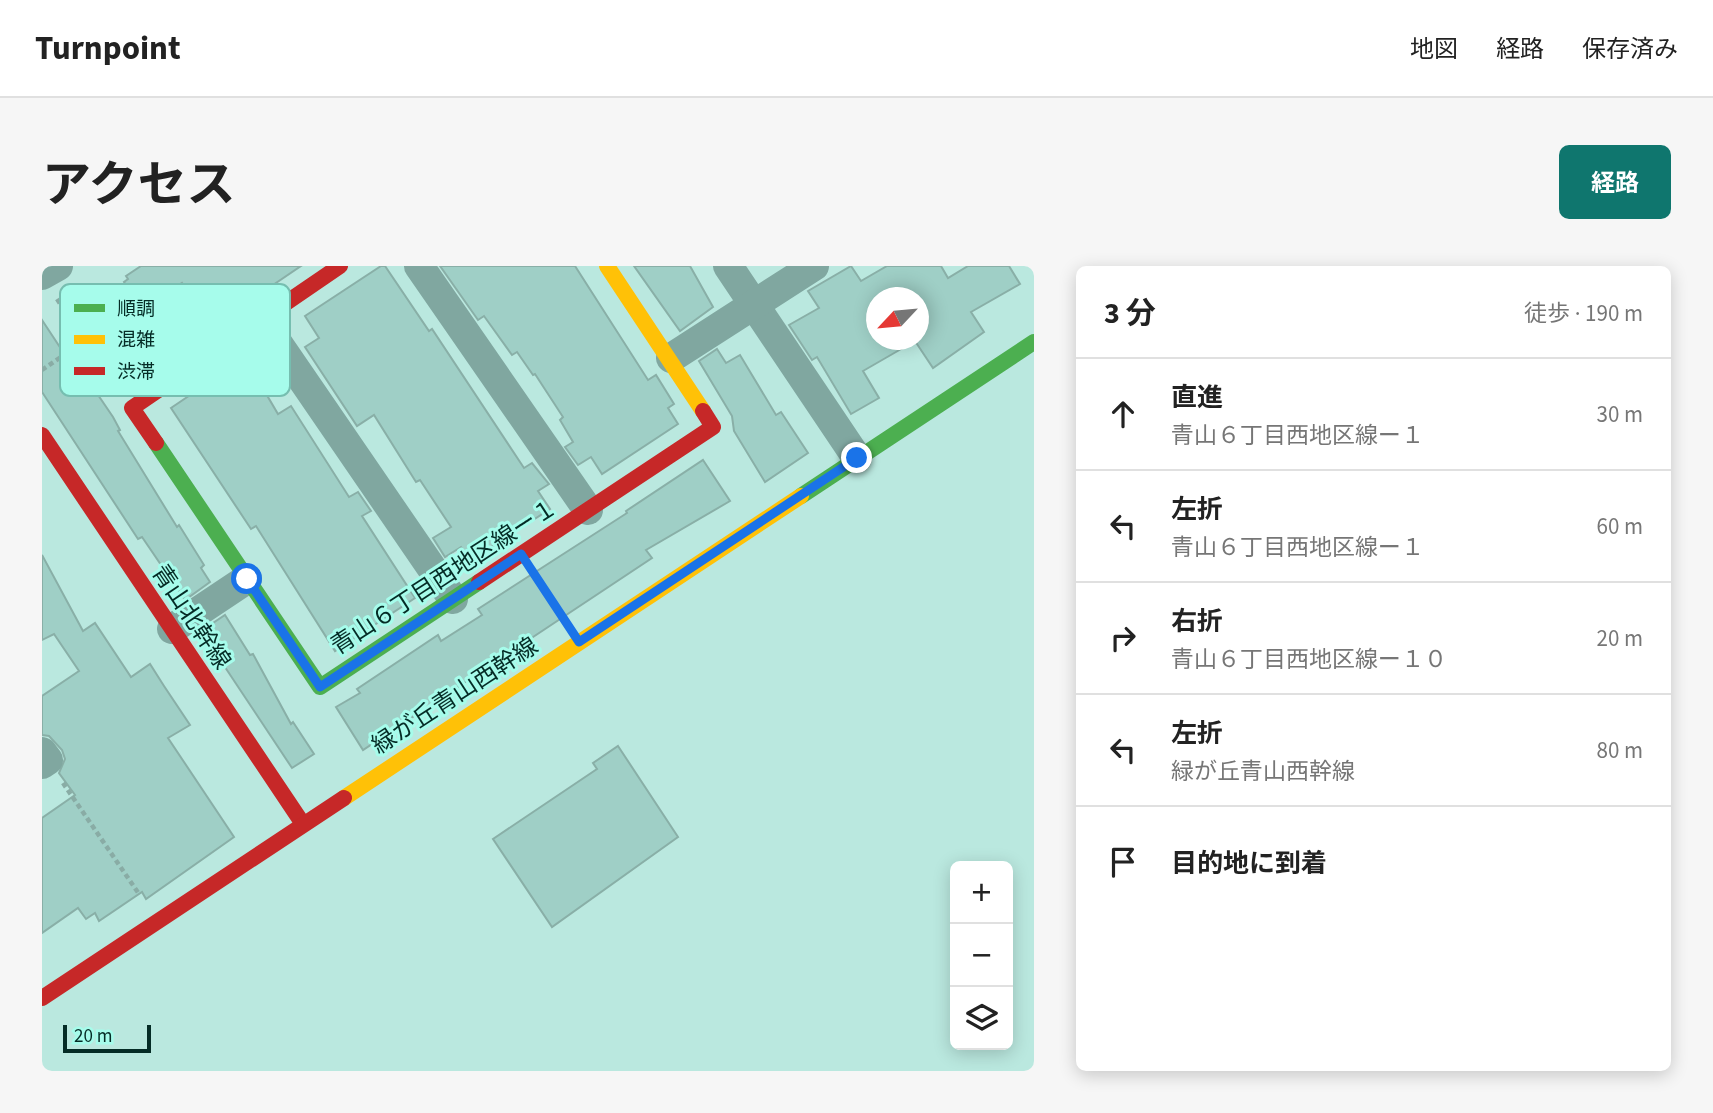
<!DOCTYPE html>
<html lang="ja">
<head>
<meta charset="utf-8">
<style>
  body { margin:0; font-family:"Source Sans 3","Noto Sans JP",sans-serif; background:#f6f6f6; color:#222 }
  .controls { position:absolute; right:21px; bottom:21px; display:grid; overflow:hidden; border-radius:10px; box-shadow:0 4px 18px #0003 }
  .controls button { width:63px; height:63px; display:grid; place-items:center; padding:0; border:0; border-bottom:2px solid #e0e0e0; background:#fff; color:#222; font:35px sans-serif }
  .compass { position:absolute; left:824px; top:21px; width:63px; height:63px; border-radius:50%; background:#fff; box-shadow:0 4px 18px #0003; rotate:244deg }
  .scale { position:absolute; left:21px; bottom:18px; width:88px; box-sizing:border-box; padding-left:7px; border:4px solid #052c26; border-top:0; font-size:19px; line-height:24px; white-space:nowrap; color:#052c26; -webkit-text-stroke:5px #a6fceb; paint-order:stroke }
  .stop { position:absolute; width:21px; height:21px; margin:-16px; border:5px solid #1a73e8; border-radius:50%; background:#fff }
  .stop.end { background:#1a73e8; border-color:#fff; box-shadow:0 2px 7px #0008 }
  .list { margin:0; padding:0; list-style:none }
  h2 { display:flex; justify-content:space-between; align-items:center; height:91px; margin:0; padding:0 28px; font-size:30px }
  h2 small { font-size:23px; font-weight:400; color:#767676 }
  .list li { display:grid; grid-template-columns:46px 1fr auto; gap:21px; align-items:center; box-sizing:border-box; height:112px; padding:0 28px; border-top:2px solid #e0e0e0 }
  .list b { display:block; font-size:26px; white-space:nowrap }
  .list p { margin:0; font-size:23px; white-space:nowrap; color:#767676 }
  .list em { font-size:23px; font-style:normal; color:#767676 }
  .icon { flex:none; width:38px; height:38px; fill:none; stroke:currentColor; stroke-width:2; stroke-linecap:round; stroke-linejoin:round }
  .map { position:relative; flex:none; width:992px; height:805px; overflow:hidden; border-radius:10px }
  header { display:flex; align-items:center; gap:42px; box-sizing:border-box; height:98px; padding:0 35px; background:#fff; border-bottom:2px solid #e0e0e0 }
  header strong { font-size:33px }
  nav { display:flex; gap:38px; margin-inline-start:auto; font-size:24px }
  .intro { display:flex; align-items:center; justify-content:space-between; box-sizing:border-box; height:168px; padding:0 42px }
  h1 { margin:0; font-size:49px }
  .button { padding:18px 32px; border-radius:10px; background:#0f766e; color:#fff; font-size:24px; font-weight:700 }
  main { display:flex; gap:42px; padding:0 42px }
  aside { flex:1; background:#fff; border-radius:10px; box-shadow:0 4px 18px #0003 }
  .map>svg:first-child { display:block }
  .building { fill:#9fcfc6; stroke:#89afa7; stroke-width:2; fill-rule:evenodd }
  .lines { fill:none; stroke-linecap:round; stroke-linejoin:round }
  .path { stroke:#89aca5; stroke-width:4.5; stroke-dasharray:5 3.5; stroke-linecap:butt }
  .street { stroke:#80a7a0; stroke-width:30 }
  .fast { stroke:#4caf50; stroke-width:16 }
  .slow { stroke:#ffc107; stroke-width:16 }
  .jam { stroke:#c62828; stroke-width:16 }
  .route { stroke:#1a73e8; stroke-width:9 }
  .labels { text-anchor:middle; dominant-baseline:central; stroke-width:6; stroke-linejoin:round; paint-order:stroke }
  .street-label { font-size:24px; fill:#052c26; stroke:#a6fceb }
  .key { fill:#a6fceb; stroke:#76beb0; stroke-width:2 }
  .key-label { font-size:19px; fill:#052c26 }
</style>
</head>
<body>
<header>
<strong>Turnpoint</strong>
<nav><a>地図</a><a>経路</a><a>保存済み</a></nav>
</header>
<div class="intro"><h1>アクセス</h1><a class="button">経路</a></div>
<main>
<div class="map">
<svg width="992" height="805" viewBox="0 0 992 805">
  <rect width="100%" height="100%" fill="#bae8df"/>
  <g class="building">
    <polygon points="99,0 259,0 169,61 140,17 100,43 82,16 86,13 84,10"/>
    <polygon points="339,0 343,0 387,65 390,63 482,202 490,197 507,218 496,225 508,243 428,295 419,281 403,291 391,272 409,261 378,214 374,216 332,149 315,160 263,81 277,72 263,50"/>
    <polygon points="398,0 533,0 606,114 614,109 632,138 626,142 636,158 560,208 549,191 536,199 523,181 531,176 518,154 521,151 493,108 491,109 475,86 470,89 442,50 436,54"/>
    <polygon points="592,0 648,0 671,41 638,65"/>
    <path d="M809,0l10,15 26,-15h54l7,12 20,-12h41l11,18 -49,28 13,20 -51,36 -18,-27 -52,30 16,27 -28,16 -34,-57 -5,3 -23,-35 30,-17 -11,-17zM835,32h42v42h-42z"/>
    <polygon points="0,54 33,104 37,101 71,151 78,164 76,165 135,261 137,259 162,299 159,302 168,316 143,334 100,271 96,273 0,126"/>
    <polygon points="675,83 684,97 698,89 734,149 739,146 766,187 723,216 692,165 690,150 657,95"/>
    <polygon points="203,92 236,148 249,140 307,231 316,226 329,245 320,250 373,332 293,385 214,260 209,263 129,142"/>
    <polygon points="661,194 688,235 604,284 610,292 321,484 294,441 318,427 315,423 396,369 399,375 440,349 436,343 585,247 584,245"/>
    <polygon points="0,289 41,365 53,357 89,411 108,398 122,420 148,459 126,472 192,571 104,633 100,626 57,655 53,647 44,653 36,642 0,667 0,552 33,529 17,507 23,493 20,484 7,470 0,469 0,430 37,405 12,368 0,374"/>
    <polygon points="183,349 208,389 211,388 249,458 251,456 272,488 250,502 161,368 162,363"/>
    <polygon points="576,480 636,571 510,661 451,573 555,503 551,497"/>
  </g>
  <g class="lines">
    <g class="path">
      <polyline points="15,33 71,116"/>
      <polyline points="0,104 41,76"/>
      <polyline points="496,315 519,349"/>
      <polyline points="21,517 97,628"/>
    </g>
    <g class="street">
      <polyline points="377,0 546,244"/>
      <polyline points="686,0 815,192"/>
      <polyline points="0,9 16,0"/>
      <polyline points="219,53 411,333"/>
      <polyline points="629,92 772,0"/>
      <polyline points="130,363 205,313"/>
      <polyline points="0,486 6,494 0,498"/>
    </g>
    <g class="fast">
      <polyline points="114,177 278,421 437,316"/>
      <polyline points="759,230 992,76"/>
    </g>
    <g class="slow">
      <polyline points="565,0 661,145"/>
      <polyline points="302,532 759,230"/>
    </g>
    <g class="jam">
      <polyline points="0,169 261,558"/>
      <polyline points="114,177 90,142 298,0"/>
      <polyline points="437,316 671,161 661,145"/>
      <polyline points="0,732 302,532"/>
    </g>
  </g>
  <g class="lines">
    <polyline class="route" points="205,313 278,421 479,288 537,376 815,192"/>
  </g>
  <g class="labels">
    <g class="street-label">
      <text transform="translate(402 311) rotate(-33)">青山６丁目西地区線ー１</text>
      <text transform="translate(149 351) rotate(56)">青山北幹線</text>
      <text transform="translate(413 430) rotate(-33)">緑が丘青山西幹線</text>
    </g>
  </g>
  <rect x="18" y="18" width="230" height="112" rx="10" class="key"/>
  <rect x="32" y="38" width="31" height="8" fill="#4caf50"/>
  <rect x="32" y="69" width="31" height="9" fill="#ffc107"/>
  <rect x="32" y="101" width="31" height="8" fill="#c62828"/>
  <g class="key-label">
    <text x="75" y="49">順調</text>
    <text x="75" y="80">混雑</text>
    <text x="75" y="112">渋滞</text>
  </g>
</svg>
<div class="controls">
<button>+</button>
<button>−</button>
<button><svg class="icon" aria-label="layers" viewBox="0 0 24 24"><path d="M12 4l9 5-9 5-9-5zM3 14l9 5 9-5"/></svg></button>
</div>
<svg class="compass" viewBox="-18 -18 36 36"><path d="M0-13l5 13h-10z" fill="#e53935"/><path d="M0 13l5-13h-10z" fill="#767676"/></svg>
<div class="scale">20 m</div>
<div class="stop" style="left:205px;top:313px"></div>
<div class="stop end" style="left:815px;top:192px"></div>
</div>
<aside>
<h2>3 分<small>徒歩 · 190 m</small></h2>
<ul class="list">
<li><svg class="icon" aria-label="ahead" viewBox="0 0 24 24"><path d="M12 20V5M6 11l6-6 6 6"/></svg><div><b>直進</b><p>青山６丁目西地区線ー１</p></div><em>30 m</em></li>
<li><svg class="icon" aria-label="left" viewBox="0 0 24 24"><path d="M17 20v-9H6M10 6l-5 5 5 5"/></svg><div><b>左折</b><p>青山６丁目西地区線ー１</p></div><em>60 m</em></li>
<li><svg class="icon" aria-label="right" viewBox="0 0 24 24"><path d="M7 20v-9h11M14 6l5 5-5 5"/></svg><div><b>右折</b><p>青山６丁目西地区線ー１０</p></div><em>20 m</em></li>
<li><svg class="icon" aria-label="left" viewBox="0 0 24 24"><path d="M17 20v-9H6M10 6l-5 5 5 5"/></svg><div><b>左折</b><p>緑が丘青山西幹線</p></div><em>80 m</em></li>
<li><svg class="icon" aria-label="arrive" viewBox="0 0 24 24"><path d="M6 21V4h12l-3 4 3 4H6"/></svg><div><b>目的地に到着</b></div></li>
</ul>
</aside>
</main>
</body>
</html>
